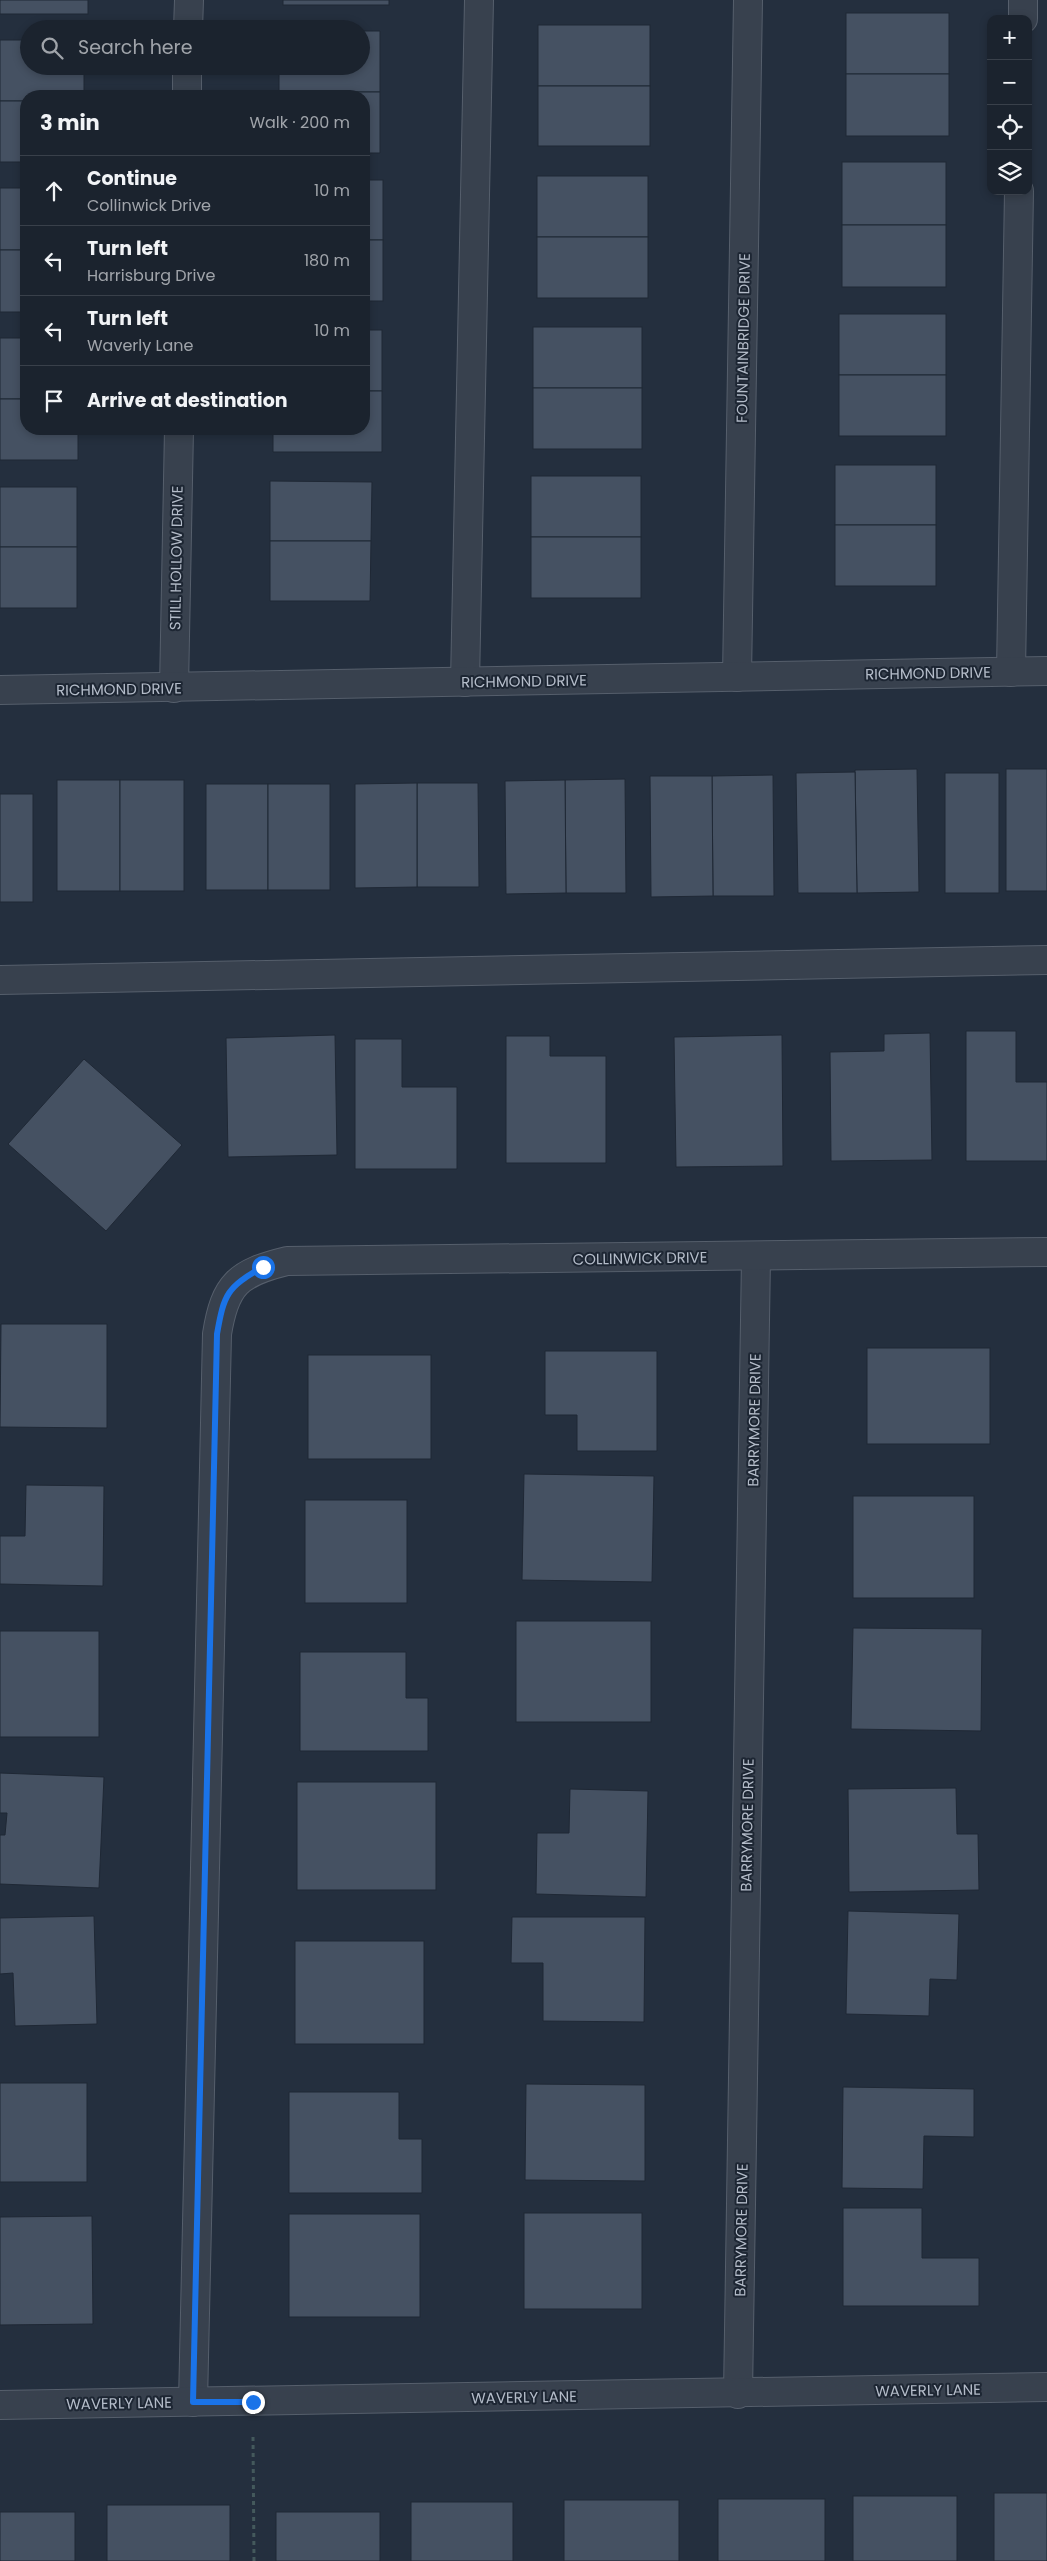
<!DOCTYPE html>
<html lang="en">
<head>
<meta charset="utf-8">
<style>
  body { margin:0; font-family:Poppins,sans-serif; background:#282f3a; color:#f1f3f6 }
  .controls { position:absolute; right:15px; top:15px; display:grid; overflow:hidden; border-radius:10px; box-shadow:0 2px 8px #0003 }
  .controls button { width:45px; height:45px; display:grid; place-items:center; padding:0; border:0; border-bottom:1px solid #39404a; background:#1b232e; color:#f1f3f6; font:25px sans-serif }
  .stop { position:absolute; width:15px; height:15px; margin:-11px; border:4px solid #1a73e8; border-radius:50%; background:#fff }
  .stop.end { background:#1a73e8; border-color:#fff; box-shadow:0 1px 5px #0008 }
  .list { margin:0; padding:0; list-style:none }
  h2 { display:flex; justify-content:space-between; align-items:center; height:65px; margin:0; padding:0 20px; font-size:21px }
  h2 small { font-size:16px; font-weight:400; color:#a0a4aa }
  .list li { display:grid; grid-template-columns:32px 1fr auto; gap:15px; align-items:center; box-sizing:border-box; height:70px; padding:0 20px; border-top:1px solid #39404a }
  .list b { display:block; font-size:19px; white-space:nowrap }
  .list p { margin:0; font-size:16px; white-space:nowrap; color:#a0a4aa }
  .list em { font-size:16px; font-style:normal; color:#a0a4aa }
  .icon { flex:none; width:28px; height:28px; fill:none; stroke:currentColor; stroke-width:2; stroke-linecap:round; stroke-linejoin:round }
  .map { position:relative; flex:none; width:1047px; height:2561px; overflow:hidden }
  .search { position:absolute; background:#1b232e; box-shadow:0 2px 8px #0003; left:20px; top:20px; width:350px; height:55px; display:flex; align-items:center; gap:12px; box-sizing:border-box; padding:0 18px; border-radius:28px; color:#a0a4aa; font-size:19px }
  .panel { position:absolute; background:#1b232e; box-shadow:0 2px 8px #0003; left:20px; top:90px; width:350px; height:345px; border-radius:20px }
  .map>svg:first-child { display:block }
  .building { fill:#455162; stroke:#1f2835 }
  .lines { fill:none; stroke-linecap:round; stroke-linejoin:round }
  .minor-casing { stroke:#565f6c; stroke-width:30 }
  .path { stroke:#44595c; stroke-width:3; stroke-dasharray:4 4; stroke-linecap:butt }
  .minor { stroke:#38414e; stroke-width:28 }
  .route { stroke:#1a73e8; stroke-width:6 }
  .labels { text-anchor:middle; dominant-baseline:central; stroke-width:4; stroke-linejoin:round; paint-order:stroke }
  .street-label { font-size:15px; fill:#b4bcc9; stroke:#1d2633 }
</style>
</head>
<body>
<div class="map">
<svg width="1047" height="2561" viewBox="0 0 1047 2561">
  <rect width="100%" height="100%" fill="#242f3e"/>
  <g class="building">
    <rect x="0" y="0" width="88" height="14"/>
    <rect x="283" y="0" width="106" height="5"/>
    <rect x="846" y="13" width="103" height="61"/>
    <rect x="538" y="25" width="112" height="61"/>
    <polygon points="361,31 380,31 380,92 279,92 279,66 361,66"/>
    <polygon points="0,40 29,40 29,66 84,66 84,96 26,96 26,101 0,101"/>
    <rect x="846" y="74" width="103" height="62"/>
    <rect x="538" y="86" width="112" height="60"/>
    <polygon points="279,92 380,92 380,153 364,153 364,96 279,96"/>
    <rect x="0" y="101" width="26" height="61"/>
    <rect x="842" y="162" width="104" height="63"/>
    <rect x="537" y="176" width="111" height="61"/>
    <rect x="364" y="180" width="19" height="60"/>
    <rect x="0" y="188" width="26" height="62"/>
    <rect x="842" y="225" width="104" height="62"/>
    <rect x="537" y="237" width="111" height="61"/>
    <rect x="364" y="240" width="19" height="61"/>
    <rect x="0" y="250" width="26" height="62"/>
    <rect x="839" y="314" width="107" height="61"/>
    <rect x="533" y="327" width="109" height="61"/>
    <rect x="364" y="330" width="18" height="61"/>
    <rect x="0" y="338" width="26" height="61"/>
    <rect x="839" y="375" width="107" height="61"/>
    <rect x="533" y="388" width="109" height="61"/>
    <polygon points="364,391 382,391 382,452 273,452 273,429 364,429"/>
    <polygon points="0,399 26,399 26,429 78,429 78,460 0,460"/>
    <rect x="835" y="465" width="101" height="60"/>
    <rect x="531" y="476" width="110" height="61"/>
    <polygon points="270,481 372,482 371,541 270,541"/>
    <rect x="0" y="487" width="77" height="60"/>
    <rect x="835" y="525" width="101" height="61"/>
    <rect x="531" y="537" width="110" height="61"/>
    <polygon points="270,541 371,541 370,601 270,601"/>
    <rect x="0" y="547" width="77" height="61"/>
    <polygon points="917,769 919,892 857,893 855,770"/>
    <rect x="1006" y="769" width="41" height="122"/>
    <polygon points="855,772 857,893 798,893 796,773"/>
    <rect x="945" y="773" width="54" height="120"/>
    <polygon points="773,775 774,896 713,896 712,776"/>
    <polygon points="650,776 712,776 713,896 651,897"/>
    <polygon points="625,779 626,893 566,893 565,780"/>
    <rect x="57" y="780" width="63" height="111"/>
    <rect x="120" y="780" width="64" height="111"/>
    <polygon points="565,780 566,893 506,894 505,781"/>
    <polygon points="417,783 478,783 479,887 417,887"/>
    <polygon points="417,783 417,887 355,888 355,784"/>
    <rect x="206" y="784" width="62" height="106"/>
    <rect x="268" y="784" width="62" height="106"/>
    <rect x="0" y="794" width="33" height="108"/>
    <polygon points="966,1031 1016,1031 1016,1082 1047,1082 1047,1161 966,1161"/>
    <polygon points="930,1033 932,1160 831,1161 830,1052 884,1051 884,1034"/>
    <polygon points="335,1035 337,1155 228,1157 226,1038"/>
    <polygon points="782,1035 783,1166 676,1167 674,1037"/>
    <polygon points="506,1036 550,1036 550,1056 606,1056 606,1163 506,1163"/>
    <polygon points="355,1039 402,1039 402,1087 457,1087 457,1169 355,1169"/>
    <polygon points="84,1059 182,1145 106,1231 8,1144"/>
    <polygon points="1,1324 107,1324 107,1428 0,1427"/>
    <rect x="867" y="1348" width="123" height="96"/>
    <polygon points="545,1351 657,1351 657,1451 577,1451 577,1415 545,1415"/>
    <rect x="308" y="1355" width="123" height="104"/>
    <polygon points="524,1474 654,1476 652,1582 522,1580"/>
    <polygon points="26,1485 104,1486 103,1586 0,1584 0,1536 25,1536"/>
    <rect x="853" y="1496" width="121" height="102"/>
    <rect x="305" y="1500" width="102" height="103"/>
    <rect x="516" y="1621" width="135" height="101"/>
    <polygon points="853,1628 982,1629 981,1731 851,1729"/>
    <rect x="0" y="1631" width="99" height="106"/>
    <polygon points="300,1652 406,1652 406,1698 428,1698 428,1751 300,1751"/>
    <polygon points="0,1773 104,1777 99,1888 0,1884 0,1835 5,1835 7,1813 0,1813"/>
    <rect x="297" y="1782" width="139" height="108"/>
    <polygon points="956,1788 957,1834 978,1834 979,1890 849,1892 848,1789"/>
    <polygon points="570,1789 648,1791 646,1897 536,1894 537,1833 569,1833"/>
    <polygon points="848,1911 959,1914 957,1980 930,1979 929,2016 846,2014"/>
    <polygon points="94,1916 97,2024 15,2026 13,1973 0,1974 0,1918"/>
    <polygon points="512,1917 645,1917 644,2022 543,2021 543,1963 511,1963"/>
    <rect x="295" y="1941" width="129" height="103"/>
    <rect x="0" y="2083" width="87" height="99"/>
    <polygon points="526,2084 645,2085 645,2181 525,2180"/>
    <polygon points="843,2087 974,2089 974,2137 924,2136 923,2189 842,2188"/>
    <polygon points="289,2092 399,2092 399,2139 422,2139 422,2193 289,2193"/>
    <polygon points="843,2208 922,2208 922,2258 979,2258 979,2306 843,2306"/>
    <rect x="524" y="2213" width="118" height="96"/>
    <rect x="289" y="2214" width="131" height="103"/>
    <polygon points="92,2216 93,2324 0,2325 0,2217"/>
    <rect x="994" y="2493" width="53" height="68"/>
    <rect x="853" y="2496" width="104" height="65"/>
    <rect x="718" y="2499" width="107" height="62"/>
    <rect x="564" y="2500" width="115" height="61"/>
    <rect x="411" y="2502" width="102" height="59"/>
    <rect x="107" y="2505" width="123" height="56"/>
    <rect x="0" y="2512" width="75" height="49"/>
    <rect x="276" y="2512" width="104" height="49"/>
  </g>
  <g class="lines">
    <defs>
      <g id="minor">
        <polyline points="1023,19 1023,0"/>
        <polyline points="188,29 189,0"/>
        <polyline points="187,96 187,66"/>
        <polyline points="1011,672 1019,191"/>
        <polyline points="737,677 748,0"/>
        <polyline points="465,682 479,0"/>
        <polyline points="174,688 179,429"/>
        <polyline points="0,690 1047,671"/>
        <polyline points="0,980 1047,960"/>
        <polyline points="738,2394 756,1257"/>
        <path d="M193,2402l24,-1068c8,-50 21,-61 70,-73l760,-9"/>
        <polyline points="0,2405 1047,2387"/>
      </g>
    </defs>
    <use href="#minor" class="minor-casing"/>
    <polyline class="path" points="253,2437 254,2561"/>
    <use href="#minor" class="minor"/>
  </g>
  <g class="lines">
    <path class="route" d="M253,2402h-60l24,-1068c7,-40 10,-47 46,-67"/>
  </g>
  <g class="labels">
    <g class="street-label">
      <text transform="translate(743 338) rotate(-89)">FOUNTAINBRIDGE DRIVE</text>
      <text transform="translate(176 558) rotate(-89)">STILL HOLLOW DRIVE</text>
      <text transform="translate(928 673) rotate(-1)">RICHMOND DRIVE</text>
      <text transform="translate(524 681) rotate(-1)">RICHMOND DRIVE</text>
      <text transform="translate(119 689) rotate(-1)">RICHMOND DRIVE</text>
      <text transform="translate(640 1258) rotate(-1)">COLLINWICK DRIVE</text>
      <text transform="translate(754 1420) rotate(-89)">BARRYMORE DRIVE</text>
      <text transform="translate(747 1825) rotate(-89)">BARRYMORE DRIVE</text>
      <text transform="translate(741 2230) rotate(-89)">BARRYMORE DRIVE</text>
      <text transform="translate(928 2390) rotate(-1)">WAVERLY LANE</text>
      <text transform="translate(524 2397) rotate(-1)">WAVERLY LANE</text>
      <text transform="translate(119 2403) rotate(-1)">WAVERLY LANE</text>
    </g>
  </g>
</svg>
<div class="controls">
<button>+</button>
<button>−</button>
<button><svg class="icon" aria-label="locate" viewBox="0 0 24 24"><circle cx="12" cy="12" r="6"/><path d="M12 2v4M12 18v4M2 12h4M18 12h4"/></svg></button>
<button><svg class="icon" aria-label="layers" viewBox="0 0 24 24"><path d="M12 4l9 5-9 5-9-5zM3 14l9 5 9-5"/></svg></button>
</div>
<div class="stop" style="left:263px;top:1267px"></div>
<div class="stop end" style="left:253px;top:2402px"></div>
<div class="search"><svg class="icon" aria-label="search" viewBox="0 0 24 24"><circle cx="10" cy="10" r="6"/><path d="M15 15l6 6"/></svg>Search here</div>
<section class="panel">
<h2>3 min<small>Walk · 200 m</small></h2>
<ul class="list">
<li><svg class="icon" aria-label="ahead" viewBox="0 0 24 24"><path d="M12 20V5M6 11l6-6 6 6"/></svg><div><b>Continue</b><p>Collinwick Drive</p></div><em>10 m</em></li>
<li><svg class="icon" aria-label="left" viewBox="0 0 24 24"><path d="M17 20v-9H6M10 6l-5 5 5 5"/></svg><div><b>Turn left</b><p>Harrisburg Drive</p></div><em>180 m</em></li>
<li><svg class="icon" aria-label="left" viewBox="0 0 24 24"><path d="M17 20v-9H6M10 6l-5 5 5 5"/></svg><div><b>Turn left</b><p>Waverly Lane</p></div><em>10 m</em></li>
<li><svg class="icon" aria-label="arrive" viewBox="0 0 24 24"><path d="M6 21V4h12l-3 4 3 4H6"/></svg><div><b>Arrive at destination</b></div></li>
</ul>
</section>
</div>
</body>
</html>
